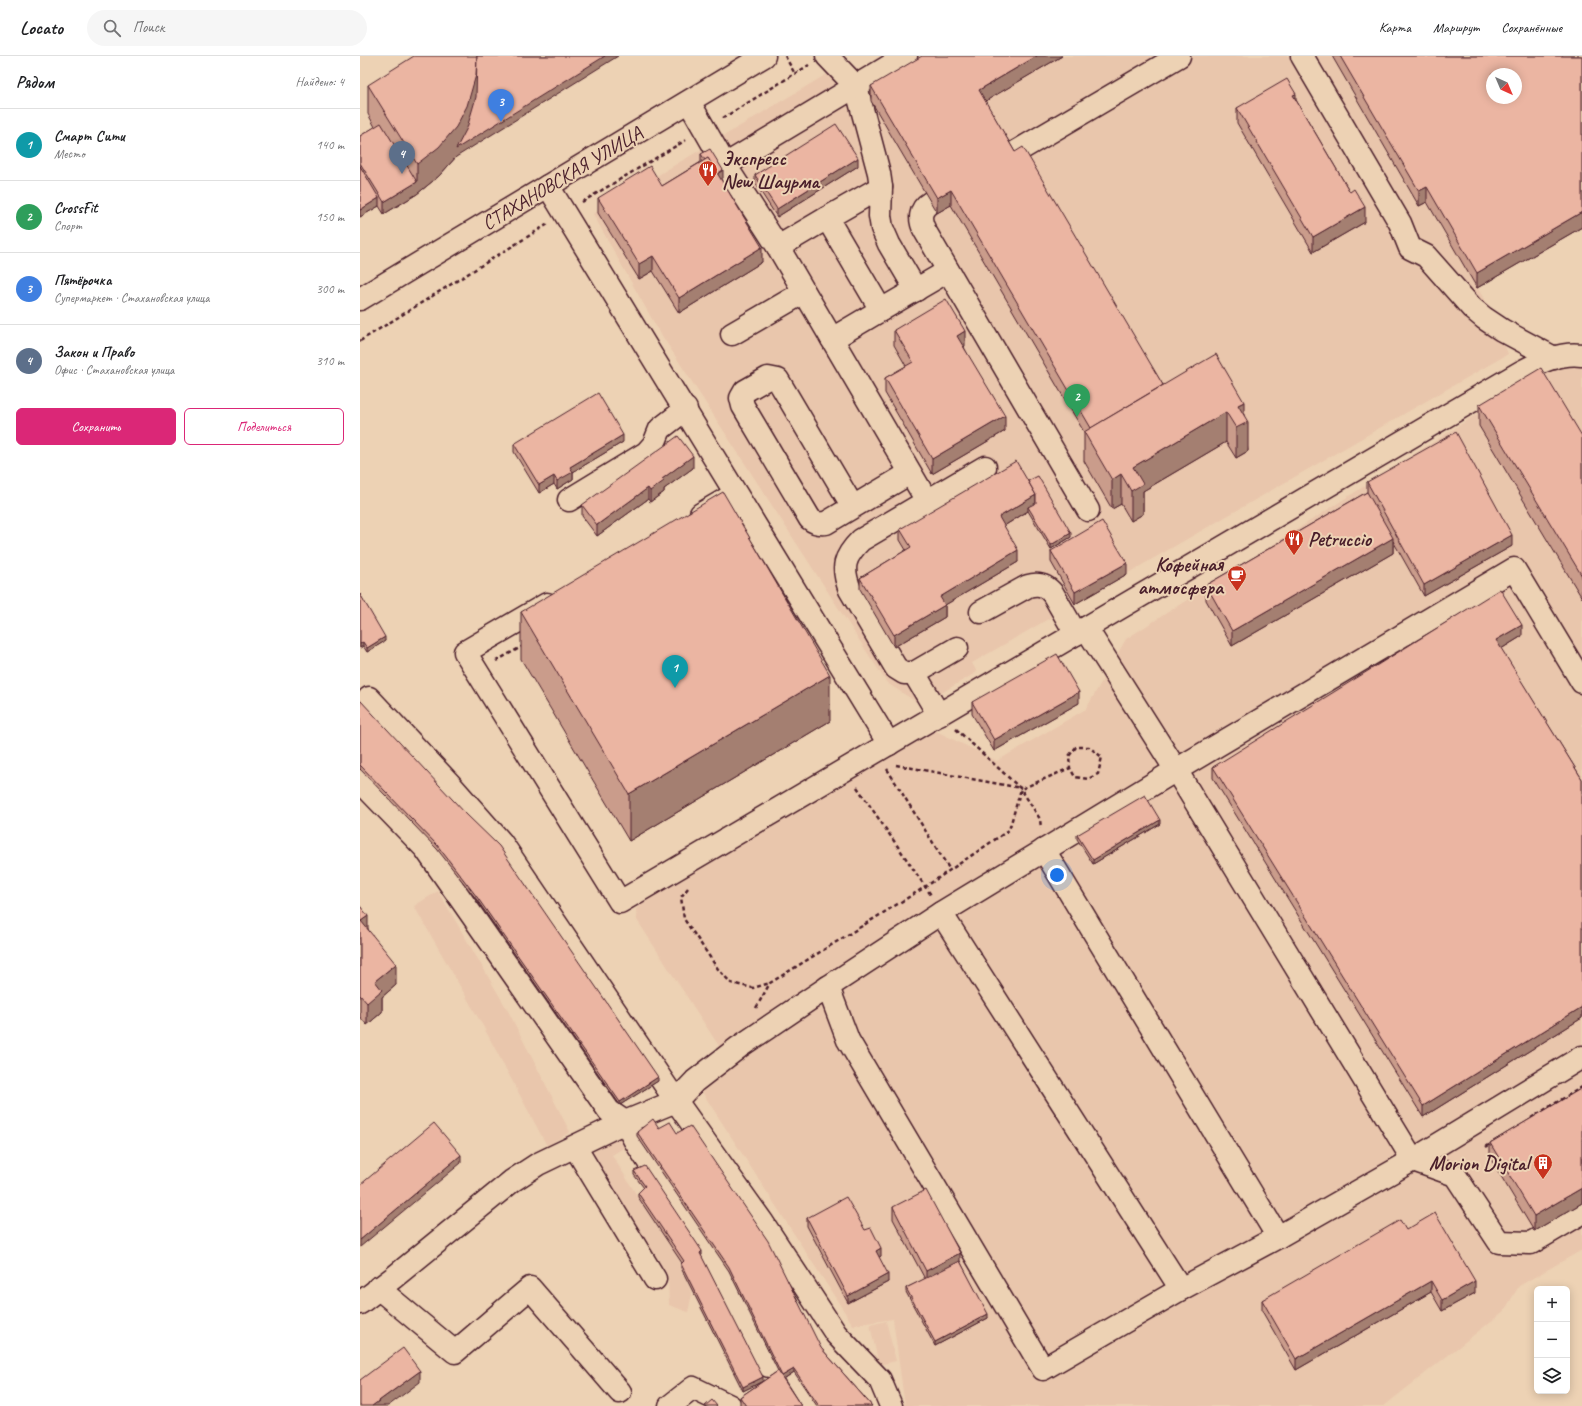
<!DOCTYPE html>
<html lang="ru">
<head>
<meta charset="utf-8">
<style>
  body { margin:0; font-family:Caveat,sans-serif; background:#f6f6f6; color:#202124 }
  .controls { position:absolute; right:12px; bottom:12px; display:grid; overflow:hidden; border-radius:6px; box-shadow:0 2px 10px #0003 }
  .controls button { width:36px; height:36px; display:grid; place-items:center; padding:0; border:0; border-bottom:1px solid #e0e0e0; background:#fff; color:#202124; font:20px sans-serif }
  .compass { position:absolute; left:1126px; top:12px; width:36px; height:36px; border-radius:50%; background:#fff; box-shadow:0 2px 10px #0003; rotate:136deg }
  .you { position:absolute; left:697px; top:819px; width:14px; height:14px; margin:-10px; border:3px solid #fff; border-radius:50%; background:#1a73e8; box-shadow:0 0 0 6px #1a73e833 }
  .badge { display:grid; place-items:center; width:26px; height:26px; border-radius:50%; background:#db2777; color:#fff; font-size:13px; font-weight:700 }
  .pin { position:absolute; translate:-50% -33px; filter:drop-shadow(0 1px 2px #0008) }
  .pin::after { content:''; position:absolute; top:21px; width:14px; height:12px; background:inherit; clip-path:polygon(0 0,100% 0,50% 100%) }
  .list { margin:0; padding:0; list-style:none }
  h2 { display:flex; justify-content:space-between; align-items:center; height:52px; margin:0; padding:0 16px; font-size:17px }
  h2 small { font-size:13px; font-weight:400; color:#757577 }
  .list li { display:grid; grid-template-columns:26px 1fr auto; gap:12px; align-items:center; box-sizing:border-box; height:72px; padding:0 16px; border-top:1px solid #e0e0e0 }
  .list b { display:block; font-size:15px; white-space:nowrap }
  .list p { margin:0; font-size:13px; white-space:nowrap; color:#757577 }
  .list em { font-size:13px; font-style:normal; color:#757577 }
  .actions { display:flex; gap:8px; padding:12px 16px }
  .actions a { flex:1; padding:9px 0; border:1px solid #db2777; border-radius:6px; text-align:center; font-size:14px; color:#db2777 }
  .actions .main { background:#db2777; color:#fff }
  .icon { flex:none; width:22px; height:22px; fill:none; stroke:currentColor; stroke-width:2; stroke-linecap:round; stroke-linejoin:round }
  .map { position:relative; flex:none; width:1222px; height:1350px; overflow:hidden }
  header { display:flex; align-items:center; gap:24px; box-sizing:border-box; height:56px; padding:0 20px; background:#fff; border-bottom:1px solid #e0e0e0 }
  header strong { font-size:19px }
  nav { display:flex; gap:22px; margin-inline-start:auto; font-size:14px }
  .search { width:280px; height:36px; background:#f6f6f6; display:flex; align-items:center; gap:10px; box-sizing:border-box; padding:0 14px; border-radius:22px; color:#757577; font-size:15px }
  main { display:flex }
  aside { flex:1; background:#fff }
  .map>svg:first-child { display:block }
  .built { fill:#e9c6ac }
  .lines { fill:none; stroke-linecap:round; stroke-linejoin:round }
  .minor-casing { stroke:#4a1f2b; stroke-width:25 }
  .major-casing { stroke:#4a1f2b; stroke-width:25 }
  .path { stroke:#4a1f2b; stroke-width:2.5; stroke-dasharray:4 3; stroke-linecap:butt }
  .minor { stroke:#edd2b4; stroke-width:22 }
  .major { stroke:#edd2b4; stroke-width:22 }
  .wall { fill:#ca9c8b; stroke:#4a1f2b }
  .shaded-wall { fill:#a47f71; stroke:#4a1f2b }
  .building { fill:#ebb5a2; stroke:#4a1f2b; fill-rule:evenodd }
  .labels { text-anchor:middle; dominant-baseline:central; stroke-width:4; stroke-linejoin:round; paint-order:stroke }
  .poi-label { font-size:20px; font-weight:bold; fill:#4a1f2b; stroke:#edd2b4; text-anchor:start }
  .street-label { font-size:20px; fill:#4a1f2b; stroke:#edd2b4 }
</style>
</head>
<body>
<header>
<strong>Locato</strong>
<div class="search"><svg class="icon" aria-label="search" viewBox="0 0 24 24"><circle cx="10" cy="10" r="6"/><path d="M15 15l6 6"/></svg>Поиск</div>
<nav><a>Карта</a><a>Маршрут</a><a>Сохранённые</a></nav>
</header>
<main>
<aside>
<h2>Рядом<small>Найдено: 4</small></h2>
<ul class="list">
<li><span class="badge" style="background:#0f9aa8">1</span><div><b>Смарт Сити</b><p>Место</p></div><em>140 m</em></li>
<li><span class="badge" style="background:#2e9e5b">2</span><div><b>CrossFit</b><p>Спорт</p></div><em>150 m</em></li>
<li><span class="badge" style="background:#3f7fe0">3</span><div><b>Пятёрочка</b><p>Супермаркет · Стахановская улица</p></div><em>300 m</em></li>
<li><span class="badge" style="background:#5c6f8a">4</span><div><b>Закон и Право</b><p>Офис · Стахановская улица</p></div><em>310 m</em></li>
</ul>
<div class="actions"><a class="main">Сохранить</a><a>Поделиться</a></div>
</aside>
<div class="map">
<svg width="1222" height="1350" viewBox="0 0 1222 1350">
  <rect width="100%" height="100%" fill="#edd2b4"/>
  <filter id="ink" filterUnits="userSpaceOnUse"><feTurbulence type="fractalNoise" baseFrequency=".025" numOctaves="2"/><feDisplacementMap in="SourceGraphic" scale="8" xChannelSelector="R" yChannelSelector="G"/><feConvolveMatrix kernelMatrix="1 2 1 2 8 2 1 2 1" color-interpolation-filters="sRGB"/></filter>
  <g filter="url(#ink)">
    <g class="built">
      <polygon points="587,0 972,0 1060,150 1067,146 1131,255 1148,298 612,607 617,616 561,649 527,627 297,272 233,158 472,15 497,53"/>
      <polygon points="1203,310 1222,310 1222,1194 1159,1230 1144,1255 1024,1350 545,1350 533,1263 493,1269 335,1025 359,990 277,864 276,854 280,847 570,672 637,705 726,653 766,583 1134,347 1169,314"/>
      <polygon points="78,835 147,953 210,1076 187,1090 123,970 54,850"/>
      <polygon points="264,1078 270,1088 252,1099 278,1141 324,1209 321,1212 332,1238 328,1256 309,1249 308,1220 229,1098"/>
      <polygon points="526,1265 536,1305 519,1309 510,1269"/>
    </g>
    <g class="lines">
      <defs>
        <g id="minor">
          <polyline points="467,0 490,24 498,38 519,117 521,131 520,160 522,172 529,188 556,234"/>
          <polyline points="942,0 1040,167 1050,192 1066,200 1112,252 1124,262 1142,274 1194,302"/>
          <polyline points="329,46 365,109 418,191 567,445"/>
          <polyline points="649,100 819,0"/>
          <polyline points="365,109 546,0"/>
          <polyline points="188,130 529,688"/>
          <path d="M571,146c-12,7 -12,18 -6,29l163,279"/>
          <polyline points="467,162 521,131"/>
          <polyline points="418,191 467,162 521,254 588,215"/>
          <polyline points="372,278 444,236"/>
          <polyline points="472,283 521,254"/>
          <polyline points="209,444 286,397 294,388 300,373 326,353"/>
          <path d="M493,451l-75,-127 -10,-2 -23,13 -4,7 2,8 67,113c5,4 9,5 16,4l84,-50"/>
          <polyline points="341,458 375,438"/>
          <path d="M187,548l-82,48 155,250 901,-530c19,-10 39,-20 61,-17"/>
          <path d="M621,556l47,-26c11,-3 18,-1 25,8l23,40"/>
          <path d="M554,617h-10l-8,-5 -46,-78c-9,-23 -6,-33 11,-50l124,-73"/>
          <polyline points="1222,626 1154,513 816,714 1053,1104 1095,1119 1139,1186 1171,1187 1222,1157"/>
          <polyline points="9,642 89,727 141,786 316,1045 403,1167 476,1278 520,1324 531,1350"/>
          <polyline points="579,659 554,617 597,592"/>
          <polyline points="0,725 65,792 249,1055 265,1066 275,1085 345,1193 409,1310"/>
          <polyline points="684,794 918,1181"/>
          <polyline points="581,857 821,1233 918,1181 1053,1104 1222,1001"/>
          <polyline points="468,931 488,984 683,1313 821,1233"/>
          <polyline points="215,1091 295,1223"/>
          <polyline points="18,1232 95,1296 170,1232 260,1336"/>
          <polyline points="0,1247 33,1222 152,1125 178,1108 265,1066 316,1045 335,1025 379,991 468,931 581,857 816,714 726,572"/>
          <polyline points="310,1350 333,1332 370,1350"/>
        </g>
        <polyline id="major" points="0,243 404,0"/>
      </defs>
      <use href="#minor" class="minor-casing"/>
      <use href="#major" class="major-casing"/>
      <g class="path">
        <polyline points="425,0 435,18"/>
        <polyline points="363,62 449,9"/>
        <polyline points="222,146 326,84"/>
        <polyline points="0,285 188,168"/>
        <polyline points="136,605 163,590"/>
        <polyline points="596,673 661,733 680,763 681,772"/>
        <polyline points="536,709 661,732"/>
        <polyline points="527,713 590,814"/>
        <polyline points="497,731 571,839"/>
        <polyline points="328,832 321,841 324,863 358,913 371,927 393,932 410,927"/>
        <polyline points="396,952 410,927 565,831 649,774 661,733 710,712 715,721 728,723 738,718 742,701 729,691 716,691 709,700 710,712"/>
        <polyline points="1171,1062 1222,1031"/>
        <polyline points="1126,1091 1133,1086"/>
      </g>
      <use href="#minor" class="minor"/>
      <use href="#major" class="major"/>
    </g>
    <g class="wall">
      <polygon points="702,0 625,45 655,96 803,329 884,359 888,395 876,402 866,386 783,435 783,458 771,465 761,448 752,453 724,405 724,376 591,149 577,157 511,45 511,30"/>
      <polygon points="972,0 1222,0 1222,171 1117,232 1067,146 1059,150"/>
      <polygon points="8,29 96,101 79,120 57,138 24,158 19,150 0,161 0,80 15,71 8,58"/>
      <polygon points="936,44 990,136 1005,166 953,196 877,67 877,52"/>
      <polygon points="341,98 363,122 361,123 402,206 319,257 293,215 279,223 238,157 238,142 302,130 341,106"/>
      <polygon points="498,110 417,161 395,127 395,119"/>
      <polygon points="534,274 605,290 604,291 645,375 572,418 525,337 525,322 546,310 534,289"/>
      <polygon points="1119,349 1222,380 1222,542 1119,370"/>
      <polygon points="263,386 213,416 213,423 197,433 194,428 179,437 154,396 154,388"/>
      <polygon points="333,412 304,433 304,436 290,446 288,443 237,480 222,460 222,449"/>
      <polygon points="668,425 711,481 691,493 668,455 644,470 658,506 585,549 585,561 534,591 500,533 500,522 546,494 540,484 540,473"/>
      <polygon points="1007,426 1152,490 1064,540 1033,485 1033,497 872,590 846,544 846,529 1007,436"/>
      <polygon points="691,495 767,518 715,548 691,506"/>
      <polygon points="0,538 25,585 7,596 3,590 0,592"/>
      <polygon points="161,556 470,665 269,785 161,603"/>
      <polygon points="1162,580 1141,593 1222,723 1222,962 1063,1061 853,722 853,711"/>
      <polygon points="0,644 298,1025 260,1049 117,844 77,793 0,713"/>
      <polygon points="612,646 719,647 634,695 612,658"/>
      <polygon points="800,768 733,808 717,783 717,779"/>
      <polygon points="0,850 8,873 36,929 22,941 22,956 7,969 0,961"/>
      <polygon points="1222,1032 1222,1147 1174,1175 1130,1102 1130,1087"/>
      <polygon points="299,1072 461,1292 512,1350 457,1350 434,1316 424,1323 441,1350 380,1350 380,1341 418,1315 369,1215 277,1080 277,1076"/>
      <polygon points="274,1115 342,1199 341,1200 403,1325 383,1335 321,1212 321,1208 322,1207 278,1141 278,1137 284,1132 274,1119"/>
      <polygon points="533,1151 600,1205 628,1262 575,1290 546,1236 546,1232 565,1223 533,1163"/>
      <polygon points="447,1162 505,1174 521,1200 519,1201 528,1226 488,1247 447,1170"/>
      <polygon points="1046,1174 1115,1237 1082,1255 1071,1236 936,1314 902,1255 902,1244"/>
    </g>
    <g class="shaded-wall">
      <polygon points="117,0 258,0 96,101 79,120 57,138 24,158 24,146 57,126 57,108"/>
      <polygon points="677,0 702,0 619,49 619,34"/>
      <polygon points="936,38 936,53 933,39"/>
      <polygon points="498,102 498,110 417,161 417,153"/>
      <polygon points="363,114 363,122 354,128 354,120"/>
      <polygon points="1067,131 1067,146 1059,150 1059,135"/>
      <polygon points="591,134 591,149 577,157 577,142"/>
      <polygon points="19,142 19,150 0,161 0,154"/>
      <polygon points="1005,151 1005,166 953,196 953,181"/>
      <polygon points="1222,156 1222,171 1117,232 1117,217"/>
      <polygon points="402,191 402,206 319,257 319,242"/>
      <polygon points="293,200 293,215 279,223 279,208"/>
      <polygon points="605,275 605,290 597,294 597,280"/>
      <polygon points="884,346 884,368 888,366 888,395 876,402 876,372 878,349"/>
      <polygon points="866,356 866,386 783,435 783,458 771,465 771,435 773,411"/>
      <polygon points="645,360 645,375 572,418 572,403"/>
      <polygon points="263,379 263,386 213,416 213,423 197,433 197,425 210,411"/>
      <polygon points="333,400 333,412 304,433 304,436 290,446 290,435 302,423"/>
      <polygon points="761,418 761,448 752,453 752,424"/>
      <polygon points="194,420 194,428 179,437 179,429"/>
      <polygon points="288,432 288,443 237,480 237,469"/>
      <polygon points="676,439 676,450 668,451 668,455 639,473 639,461"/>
      <polygon points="711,477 711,481 691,493 691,489"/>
      <polygon points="1152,479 1152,490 1064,540 1064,529"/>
      <polygon points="1033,482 1033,497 872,590 872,575"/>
      <polygon points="658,494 658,506 580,552 580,541"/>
      <polygon points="767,507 767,518 715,548 715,536"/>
      <polygon points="585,549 585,561 534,591 534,579"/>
      <polygon points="1162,569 1162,580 1136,596 1136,584"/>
      <polygon points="25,581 25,585 7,596 7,592"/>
      <polygon points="3,586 3,590 0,592 0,588"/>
      <polygon points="470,619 470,665 269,785 269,738"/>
      <polygon points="719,636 719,647 634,695 634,684"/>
      <polygon points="800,764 800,768 733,808 733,804"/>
      <polygon points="8,860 8,881 1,865"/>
      <polygon points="36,908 36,929 22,941 22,956 7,969 7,947 15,925"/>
      <polygon points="1222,951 1222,962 1063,1061 1063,1050"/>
      <polygon points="298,1021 298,1025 260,1049 260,1046"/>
      <polygon points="101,1099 101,1107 0,1191 0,1184"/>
      <polygon points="1222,1132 1222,1147 1174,1175 1174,1160"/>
      <polygon points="521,1192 521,1200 516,1203 516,1195"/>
      <polygon points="342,1195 342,1199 340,1201 340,1197"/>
      <polygon points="600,1197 600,1208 566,1226 566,1215"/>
      <polygon points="528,1218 528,1226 488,1247 488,1240"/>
      <polygon points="1071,1225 1071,1236 936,1314 936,1303"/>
      <polygon points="1115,1225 1115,1237 1082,1255 1082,1244"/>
      <polygon points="628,1258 628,1262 575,1290 575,1286"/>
      <polygon points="434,1313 434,1316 422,1324 422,1320"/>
      <polygon points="60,1315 60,1326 28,1350 12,1350"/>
      <polygon points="403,1321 403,1325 383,1335 383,1331"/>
    </g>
    <g class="building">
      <polygon points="54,0 117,0 116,19 107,50 96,71 79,91 57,108 8,29"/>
      <polygon points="117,0 245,0 96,93 107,72 116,41"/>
      <polygon points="562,0 677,0 619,34 655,96 663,91 803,329 731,372 591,134 577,142 511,30"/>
      <path d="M980,0h242v156l-105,61 -50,-86 -8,4zM1132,18h24v24h-24z"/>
      <polygon points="927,23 936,38 933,39 990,136 994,133 1005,151 953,181 877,52"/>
      <polygon points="21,67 57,126 24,146 0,107 0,80"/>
      <polygon points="476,68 498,102 417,153 395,119"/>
      <polygon points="350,93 363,114 357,118 348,102 345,104 341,98"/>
      <polygon points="348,102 402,191 319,242 293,200 279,208 238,142 290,110 302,130"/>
      <polygon points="0,110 19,142 0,154"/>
      <polygon points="586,243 605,275 597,280 645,360 572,403 525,322 553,306 534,274"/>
      <polygon points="856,298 884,346 878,349 888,366 876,372 866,356 773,411 783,428 771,435 761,418 752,424 724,376"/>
      <polygon points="1181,312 1222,380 1222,520 1119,349"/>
      <polygon points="238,337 263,379 210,411 213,416 197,425 194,420 179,429 154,388"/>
      <polygon points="1096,376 1152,479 1064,529 1007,426"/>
      <polygon points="318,380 333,400 302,423 304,425 290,435 288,432 237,469 222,449"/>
      <polygon points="656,405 676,439 639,461 658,494 580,541 585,549 534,579 500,522 551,491 540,473"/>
      <polygon points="678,420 711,477 691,489 668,451 676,447 676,439 668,425"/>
      <polygon points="363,436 470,619 269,738 161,556"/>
      <polygon points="1007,436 1033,482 872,575 846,529"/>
      <polygon points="742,465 767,507 715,536 691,495"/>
      <polygon points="1140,533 1162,569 1136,584 1222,723 1222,951 1063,1050 853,711"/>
      <polygon points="0,538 25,581 7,592 3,586 0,588"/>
      <polygon points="697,598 719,636 634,684 612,646"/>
      <polygon points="0,644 106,758 139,790 298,1021 260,1046 117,841 77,789 0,709"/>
      <polygon points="785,739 800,764 733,804 717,779"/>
      <polygon points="0,850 8,860 1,865 36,908 15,925 22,934 7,947 0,939"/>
      <polygon points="1222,1032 1222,1132 1174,1160 1130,1087"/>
      <polygon points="293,1063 299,1072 310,1066 317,1077 330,1070 408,1185 461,1292 512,1350 459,1350 434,1313 422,1320 369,1211 277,1076"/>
      <polygon points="74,1067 101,1099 0,1184 0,1129"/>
      <polygon points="285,1110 342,1195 340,1197 403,1321 383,1331 321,1208 324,1205 278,1137 285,1130 274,1115"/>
      <polygon points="566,1134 600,1197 566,1215 533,1151"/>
      <polygon points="486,1141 505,1174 511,1172 521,1192 516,1195 528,1218 488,1240 447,1162"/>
      <polygon points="1075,1157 1115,1225 1082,1244 1071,1225 936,1303 902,1244 1040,1164 1046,1174"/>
      <polygon points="600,1205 628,1258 575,1286 546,1232"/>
      <polygon points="43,1292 60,1315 12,1350 0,1350 0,1324"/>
      <polygon points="418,1315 441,1350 386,1350 380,1341"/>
      <polygon points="352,1344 357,1350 345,1350"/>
    </g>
  </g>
  <defs>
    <symbol id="restaurant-pin" viewBox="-11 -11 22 30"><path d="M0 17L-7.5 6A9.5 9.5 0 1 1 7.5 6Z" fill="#c8321e" stroke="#edd2b4"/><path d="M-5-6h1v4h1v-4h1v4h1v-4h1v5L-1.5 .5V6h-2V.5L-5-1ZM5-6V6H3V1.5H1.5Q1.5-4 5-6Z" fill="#fff"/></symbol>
    <symbol id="cafe-pin" viewBox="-11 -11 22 30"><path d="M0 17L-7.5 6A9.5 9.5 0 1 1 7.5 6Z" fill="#c8321e" stroke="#edd2b4"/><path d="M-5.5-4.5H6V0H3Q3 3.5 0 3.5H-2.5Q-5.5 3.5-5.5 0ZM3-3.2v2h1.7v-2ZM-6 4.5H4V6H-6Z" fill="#fff"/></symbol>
    <symbol id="building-pin" viewBox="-11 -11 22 30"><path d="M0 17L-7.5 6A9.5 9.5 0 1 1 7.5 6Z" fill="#c8321e" stroke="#edd2b4"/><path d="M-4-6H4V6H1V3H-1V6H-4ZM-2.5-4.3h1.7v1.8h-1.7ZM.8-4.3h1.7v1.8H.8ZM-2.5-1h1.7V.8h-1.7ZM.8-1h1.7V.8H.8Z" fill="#fff"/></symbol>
  </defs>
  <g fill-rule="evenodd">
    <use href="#restaurant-pin" x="337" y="103" width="22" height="30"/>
    <use href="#restaurant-pin" x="923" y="472" width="22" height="30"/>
    <use href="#cafe-pin" x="866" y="508" width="22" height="30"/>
    <use href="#building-pin" x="1172" y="1096" width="22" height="30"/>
  </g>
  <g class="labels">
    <g class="poi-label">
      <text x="362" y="102">Экспресс<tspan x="362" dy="23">New Шаурма</tspan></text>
      <text x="948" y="483">Petruccio</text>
      <text x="863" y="508" text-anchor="end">Кофейная<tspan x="863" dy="23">атмосфера</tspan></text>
      <text x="1169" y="1107" text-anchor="end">Morion Digital</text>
    </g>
    <g class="street-label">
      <text transform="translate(202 122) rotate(-31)">СТАХАНОВСКАЯ УЛИЦА</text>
    </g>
  </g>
</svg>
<div class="controls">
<button>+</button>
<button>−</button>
<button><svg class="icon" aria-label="layers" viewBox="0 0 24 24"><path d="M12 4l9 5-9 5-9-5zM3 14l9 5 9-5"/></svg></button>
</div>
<svg class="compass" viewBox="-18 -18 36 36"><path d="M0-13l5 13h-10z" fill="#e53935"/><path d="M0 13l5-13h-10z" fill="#757577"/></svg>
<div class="you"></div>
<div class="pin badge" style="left:315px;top:632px;background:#0f9aa8">1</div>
<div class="pin badge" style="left:717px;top:361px;background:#2e9e5b">2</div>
<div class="pin badge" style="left:141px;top:66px;background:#3f7fe0">3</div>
<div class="pin badge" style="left:42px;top:118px;background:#5c6f8a">4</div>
</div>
</main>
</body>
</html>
